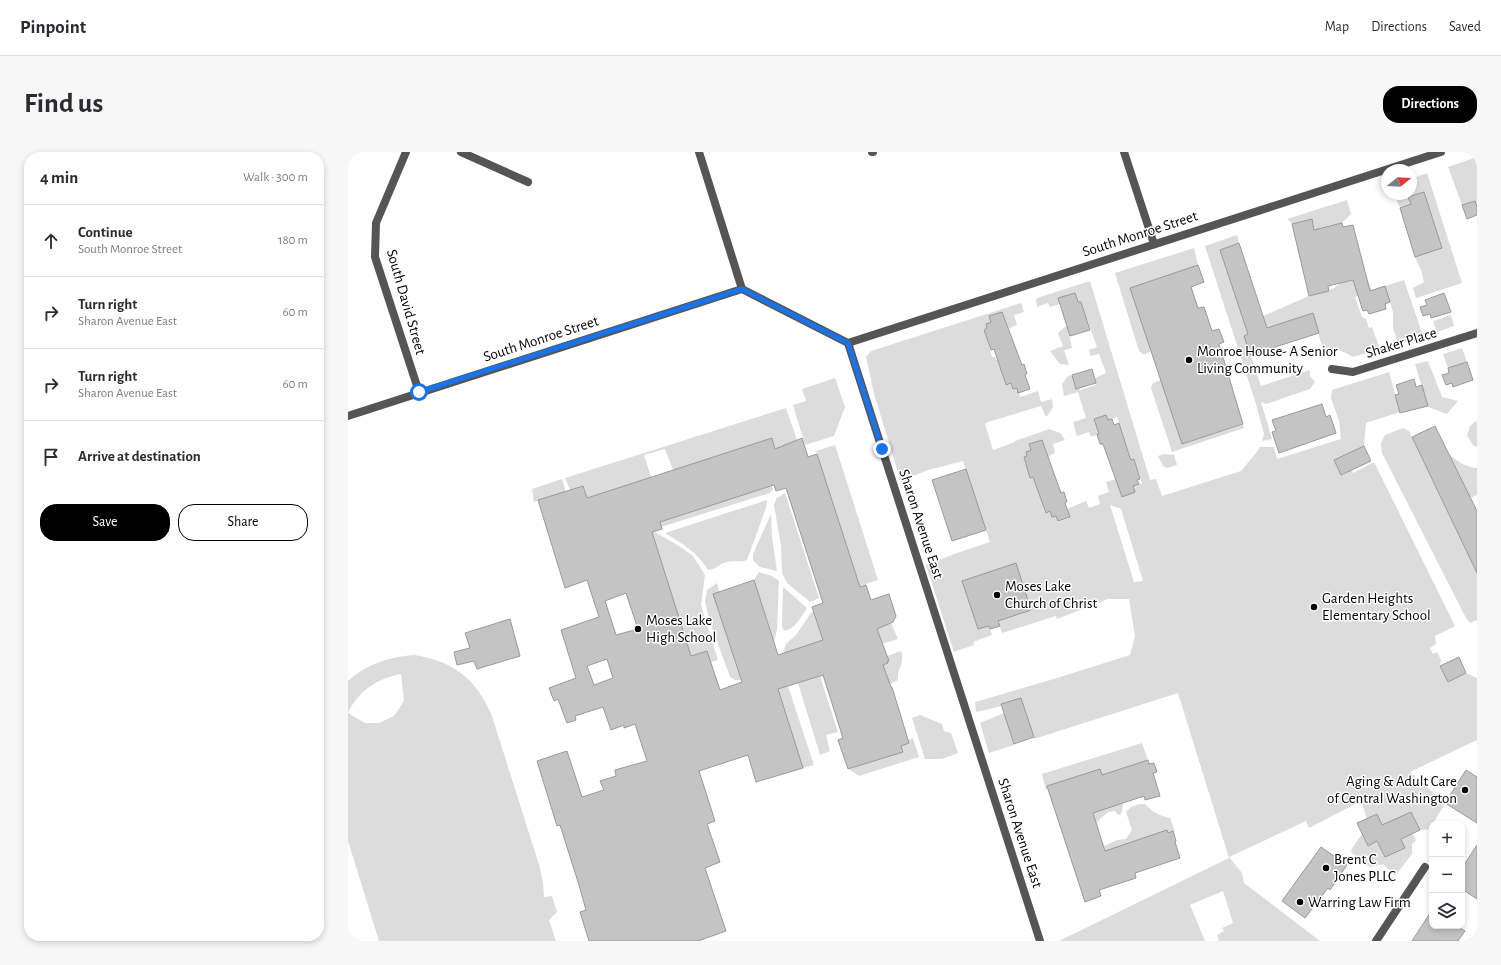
<!DOCTYPE html>
<html lang="en">
<head>
<meta charset="utf-8">
<style>
  body { margin:0; font-family:"Alegreya Sans",sans-serif; background:#f7f7f7; color:#2b2b33 }
  .controls { position:absolute; right:12px; bottom:12px; display:grid; overflow:hidden; border-radius:8px; box-shadow:0 2px 6px #0003 }
  .controls button { width:36px; height:36px; display:grid; place-items:center; padding:0; border:0; border-bottom:1px solid #e1e1e2; background:#fff; color:#2b2b33; font:20px sans-serif }
  .compass { position:absolute; left:1033px; top:12px; width:36px; height:36px; border-radius:50%; background:#fff; box-shadow:0 2px 6px #0003; rotate:72deg }
  .stop { position:absolute; width:12px; height:12px; margin:-9px; border:3px solid #1a73e8; border-radius:50%; background:#fff }
  .stop.end { background:#1a73e8; border-color:#fff; box-shadow:0 1px 4px #0008 }
  .list { margin:0; padding:0; list-style:none }
  h2 { display:flex; justify-content:space-between; align-items:center; height:52px; margin:0; padding:0 16px; font-size:17px }
  h2 small { font-size:13px; font-weight:400; color:#7c7c81 }
  .list li { display:grid; grid-template-columns:26px 1fr auto; gap:12px; align-items:center; box-sizing:border-box; height:72px; padding:0 16px; border-top:1px solid #e1e1e2 }
  .list b { display:block; font-size:15px; white-space:nowrap }
  .list p { margin:0; font-size:13px; white-space:nowrap; color:#7c7c81 }
  .list em { font-size:13px; font-style:normal; color:#7c7c81 }
  .actions { display:flex; gap:8px; padding:12px 16px }
  .actions a { flex:1; padding:9px 0; border:1px solid #000; border-radius:16px; text-align:center; font-size:14px; color:#000 }
  .actions .main { background:#000; color:#fff }
  .icon { flex:none; width:22px; height:22px; fill:none; stroke:currentColor; stroke-width:2; stroke-linecap:round; stroke-linejoin:round }
  .map { position:relative; flex:none; width:1129px; height:789px; overflow:hidden; border-radius:16px }
  header { display:flex; align-items:center; gap:24px; box-sizing:border-box; height:56px; padding:0 20px; background:#fff; border-bottom:1px solid #e1e1e2 }
  header strong { font-size:19px }
  nav { display:flex; gap:22px; margin-inline-start:auto; font-size:14px }
  .intro { display:flex; align-items:center; justify-content:space-between; box-sizing:border-box; height:96px; padding:0 24px }
  h1 { margin:0; font-size:28px }
  .button { padding:10px 18px; border-radius:16px; background:#000; color:#fff; font-size:14px; font-weight:700 }
  main { display:flex; gap:24px; padding:0 24px }
  aside { flex:1; background:#fff; border-radius:16px; box-shadow:0 2px 6px #0003 }
  .map>svg:first-child { display:block }
  .green { fill:#dcdcdc; fill-rule:evenodd }
  .building { fill:#c4c4c4; stroke:#999; fill-rule:evenodd }
  .lines { fill:none; stroke-linecap:round; stroke-linejoin:round }
  .street { stroke:#555; stroke-width:8 }
  .route { stroke:#1a73e8; stroke-width:5 }
  .poi-dot { fill:#000; stroke:#fff; stroke-width:1.5 }
  .labels { text-anchor:middle; dominant-baseline:central; stroke-width:3; stroke-linejoin:round; paint-order:stroke }
  .street-label { font-size:15px; fill:#000; stroke:#fff }
  .poi-label { font-size:15px; fill:#000; stroke:#fff; text-anchor:start }
</style>
</head>
<body>
<header>
<strong>Pinpoint</strong>
<nav><a>Map</a><a>Directions</a><a>Saved</a></nav>
</header>
<div class="intro"><h1>Find us</h1><a class="button">Directions</a></div>
<main>
<aside>
<h2>4 min<small>Walk · 300 m</small></h2>
<ul class="list">
<li><svg class="icon" aria-label="ahead" viewBox="0 0 24 24"><path d="M12 20V5M6 11l6-6 6 6"/></svg><div><b>Continue</b><p>South Monroe Street</p></div><em>180 m</em></li>
<li><svg class="icon" aria-label="right" viewBox="0 0 24 24"><path d="M7 20v-9h11M14 6l5 5-5 5"/></svg><div><b>Turn right</b><p>Sharon Avenue East</p></div><em>60 m</em></li>
<li><svg class="icon" aria-label="right" viewBox="0 0 24 24"><path d="M7 20v-9h11M14 6l5 5-5 5"/></svg><div><b>Turn right</b><p>Sharon Avenue East</p></div><em>60 m</em></li>
<li><svg class="icon" aria-label="arrive" viewBox="0 0 24 24"><path d="M6 21V4h12l-3 4 3 4H6"/></svg><div><b>Arrive at destination</b></div></li>
</ul>
<div class="actions"><a class="main">Save</a><a>Share</a></div>
</aside>
<div class="map">
<svg width="1129" height="789" viewBox="0 0 1129 789">
  <rect width="100%" height="100%" fill="#fff"/>
  <g class="green">
    <polygon points="1129,5 1129,55 1126,49 1114,53 1100,15"/>
    <polygon points="1079,21 1114,131 1068,146 1065,136 1076,130 1073,118 1067,105 1094,96 1076,40 1061,46 1063,52 1052,56 1046,42 1063,42 1063,27"/>
    <polygon points="999,48 1003,62 994,71 979,75 968,83 964,68 944,72 939,67"/>
    <path d="M889,83l2,8 -19,7 24,72 19,-6 46,-20 20,-5 12,-8 25,-7 6,15 -17,6 7,20 4,2 3,9 3,-1 8,22 -27,8c-10,-6 -18,-9 -30,-8l-11,-36 -68,23 17,50 49,-16v6l5,6 -5,7 -44,15 -5,-2 11,37 -10,2 2,-7 -8,-30 -51,-158z"/>
    <polygon points="846,96 850,113 782,136 803,199 796,203 791,199 767,121"/>
    <polygon points="1056,128 1075,184 1050,192 1045,176 1045,160 1037,134"/>
    <path d="M742,129l60,199 6,-1 6,17 79,-25 15,-18 4,-6h14l3,12 64,-20 -2,-18 -8,-23 1,-8 57,-18 11,40 -34,11 -2,23 -30,15 8,14 10,-5 1,3 21,-11 81,164 -20,10 1,8 -6,4 3,6 4,-2 4,8 -1,6 8,16 18,-9 11,5v62l-67,32 35,31 -12,21h-1l-1,5 -11,1 -9,-18 -20,9 -5,13 -9,-20 -10,5 -6,-18 -52,27 -3,-7 -77,36 13,16 2,10 76,58h-103l2,-1 -2,-5 7,-4 -2,-3 11,-5 -10,-32 -33,14 15,36h-146l170,-83 -51,-165 -144,46 -13,-41 -19,6v2l-26,6 -1,-10 82,-24 73,-23 5,-19 -6,-37h-21l-51,20 -1,-3 -54,17 -4,-12 33,-11 -16,-47 -53,18 16,48 11,-3 3,9 -19,7 1,3 -20,7 -28,-87 31,-12 33,-11 -27,-81 -35,9 -22,9h-6l-26,-85 -8,-38 5,-5 150,-48 3,9 -10,3 3,10 -9,4 -6,-17 -12,4 1,6 -4,6 -3,2 8,27h3l1,3 5,-2 -2,5 6,22 6,-2 2,6 4,-1 3,9 18,-6 3,11 11,-3 1,9 -7,9 -5,-11 -53,16 -3,2 8,26 22,-8v-1l34,-12 11,4 5,7 -12,4 2,9 -8,4 -5,-17 -13,4 2,6 -5,2 1,4 -3,2 2,7 5,-1 1,5 -4,2 2,7 3,-1 13,27 -3,2 2,7 5,-2 2,6 4,-1 2,6 12,-4 -3,-9 19,-8 3,7 11,-4 -2,-8 11,-4 -3,-10 10,-3 6,18 13,-5 -2,-6 9,-3 -8,-24 -3,1 -14,-43 -9,3 -9,14 -8,3 -2,-5 -12,4 -4,-14 13,-4 -8,-26 -14,4 -2,-12 6,-8 4,-1 4,14h3l1,1 16,-5 -1,-7 11,-5 -7,-19 -9,2 -1,-6 8,-3 -16,-45h-3l-3,-9 -17,5 2,6 -10,3 -2,-4 -11,4 -1,-7 1,-2zM762,353l11,4 22,72 -9,1z"/>
    <polygon points="1103,163 1106,174 1089,180 1085,169"/>
    <polygon points="719,173 724,196 716,198 721,213 712,212 702,199 715,194 710,181"/>
    <polygon points="1114,196 1119,210 1100,216 1095,202"/>
    <polygon points="1080,209 1094,245 1110,249 1099,262 1080,255 1067,212"/>
    <polygon points="487,226 497,255 486,284 457,293 445,253 458,249 454,237"/>
    <polygon points="813,228 834,292 895,273 896,276 824,300 803,236 805,231"/>
    <polygon points="438,256 449,288 430,303 424,286 325,318 317,297 296,303 303,325 239,346 235,334 222,338 217,326"/>
    <polygon points="1128,269 1129,271 1129,295 1125,293 1119,284 1122,274"/>
    <polygon points="1055,276 1061,279 1129,421 1129,468 1122,471 1118,466 1034,301 1033,291 1037,283"/>
    <polygon points="487,293 530,428 512,434 468,299"/>
    <path d="M1100,301c9,8 17,14 29,15v27l-7,3z"/>
    <polygon points="816,302 826,303 829,313 819,316 815,314 810,304"/>
    <polygon points="214,327 218,340 186,350 184,337"/>
    <polygon points="424,334 425,337 422,341 313,375 312,370"/>
    <polygon points="437,341 471,446 462,450 439,431 434,421 433,394 426,353 429,345 431,345"/>
    <path d="M419,348l-1,8 -19,52c-8,3 -13,0 -20,2 -9,2 -9,7 -19,8 -12,-19 -24,-25 -43,-37z"/>
    <polygon points="423,362 424,385 429,419 412,415 405,408 405,402"/>
    <polygon points="305,379 331,394 345,404 357,423 353,453 370,508 363,510 359,499 343,504 304,380"/>
    <polygon points="411,420 424,424 431,429 429,478 426,490 406,428"/>
    <polygon points="369,431 371,440 365,442 393,528 387,528 382,525 361,467 357,449 359,438"/>
    <path d="M435,435l24,21c-6,9 -12,21 -23,23l-2,-5z"/>
    <path d="M466,459l9,29 -39,13c1,-13 5,-10 12,-18 5,-7 10,-15 15,-22z"/>
    <polygon points="543,471 550,487 530,493 525,478"/>
    <path d="M553,499c4,14 -4,16 -3,29l-10,5 -5,-20 4,-1v-3h2l-2,-5z"/>
    <path d="M66,503c39,6 63,24 78,61l48,152 3,15 1,14 8,-1 5,16 -8,8 7,21h-177l-31,-100v-160c19,-17 40,-24 66,-26zM53,522l3,27 -10,15 -15,7h-14l-17,-10c10,-22 30,-35 53,-39z"/>
    <polygon points="472,524 490,580 478,583 482,599 472,603 450,531"/>
    <polygon points="440,534 466,613 455,616 430,537"/>
    <polygon points="656,561 666,593 641,601 632,571"/>
    <polygon points="572,563 594,572 596,579 603,581 610,601 594,607 577,607 564,566"/>
    <polygon points="565,586 571,605 511,624 502,618 502,617 555,600 553,594 561,591 561,588"/>
    <polygon points="794,591 800,608 754,623 751,617 699,634 699,637 698,638 694,622"/>
    <polygon points="775,651 774,659 772,663 770,663 767,659 760,660 748,671 745,661"/>
    <path d="M791,652h6c7,8 15,12 25,14l5,13 -7,2 -1,-2 -61,23 -2,-8 13,-6 9,-1 6,-9 -6,-18 5,-5z"/>
    <polygon points="1014,682 1020,694 1029,689 1037,705 1057,696 1053,687 1065,682 1068,689 1064,692 1064,702 1047,724 1035,712 1022,715 1003,700 1004,696"/>
  </g>
  <g class="building">
    <polygon points="1076,40 1094,96 1067,105 1052,56 1063,52 1060,45"/>
    <polygon points="1127,49 1129,55 1129,63 1119,67 1114,53"/>
    <polygon points="964,67 966,78 994,71 995,75 1005,73 1022,139 1037,134 1042,150 1037,152 1038,157 1021,162 1019,158 1015,159 1005,128 980,134 981,139 961,144 944,72"/>
    <polygon points="891,91 919,176 965,161 971,181 902,203 896,184 900,182 872,98"/>
    <polygon points="850,113 856,130 843,135 850,156 856,155 864,179 871,177 876,190 871,192 895,272 834,292 782,136"/>
    <polygon points="727,141 730,150 733,150 742,178 722,184 710,146"/>
    <polygon points="1096,141 1103,160 1083,166 1082,162 1075,164 1072,155 1079,153 1077,148"/>
    <polygon points="654,160 674,213 676,212 679,222 677,223 682,237 670,241 669,236 665,237 663,231 658,233 646,197 643,198 636,178 639,176 638,172 643,170 641,164"/>
    <polygon points="1119,210 1125,228 1105,235 1104,231 1098,233 1094,223 1101,221 1100,216"/>
    <polygon points="744,217 748,231 728,237 724,223"/>
    <polygon points="1066,227 1068,235 1074,233 1080,254 1052,261 1047,243 1051,242 1048,233"/>
    <polygon points="974,252 978,265 982,263 988,281 931,301 924,280 928,279 924,268"/>
    <polygon points="758,263 760,268 764,267 766,273 771,271 781,303 783,308 786,307 792,327 789,328 791,332 785,334 787,340 774,345 755,292 752,292 749,282 751,282 746,267"/>
    <polygon points="1087,274 1129,359 1129,421 1064,285"/>
    <path d="M424,286l3,11 27,-11 6,19 9,-3 43,133 6,-2 5,15 18,-6 7,22 -3,6 -16,7 12,32h-2l1,2 -5,2 8,22h1l17,56 -8,3 2,6 -55,17 -10,-29 5,-2 -20,-63 -45,14 25,79 -47,14 -8,-27 -49,16 16,50 -8,3 13,38 -15,6 21,63 -28,10h-109l-9,-29 6,-2 -7,-25 -19,-60 -3,1 -20,-65 30,-10 15,46 22,-7 -4,-9 16,-5 -1,-6 32,-9 -12,-37 -11,4v-3l-13,5 -8,-23 -28,9 1,4 -9,3 -9,-24 -4,2 -5,-13 27,-10 -15,-48 38,-13 -12,-37 -22,8 -27,-88 45,-14 4,12zM426,333l2,6 10,-3 37,115 -11,4 11,33 -45,15 -24,-75 -41,14 29,88 -22,8 -13,-39 -16,5 -39,-124 10,-3 -2,-7zM278,441l12,36 -22,6 -11,-34zM259,507l6,19 -19,7 -7,-19z"/>
    <polygon points="694,288 713,341 716,340 719,350 717,351 722,365 710,369 708,364 704,365 702,359 698,361 685,325 682,326 676,305 679,304 678,300 683,298 681,292"/>
    <polygon points="1016,294 1023,309 993,323 986,308"/>
    <polygon points="618,317 638,378 604,389 584,328"/>
    <polygon points="668,411 683,458 650,469 652,474 642,477 641,474 630,477 614,429"/>
    <polygon points="162,467 172,504 129,517 126,509 109,513 106,500 122,496 117,481"/>
    <polygon points="1111,505 1118,521 1100,530 1092,514"/>
    <polygon points="673,546 686,585 666,592 653,552"/>
    <polygon points="800,608 801,612 806,611 809,620 805,621 812,644 797,648 796,644 745,661 757,699 819,678 820,681 825,679 828,689 827,690 832,706 787,721 788,726 751,738 753,744 737,750 699,634 752,617 754,623"/>
    <polygon points="1118,618 1129,625 1129,671 1097,651"/>
    <polygon points="1063,660 1072,678 1053,687 1057,696 1037,705 1029,689 1020,694 1009,671 1029,662 1034,673"/>
    <polygon points="1129,693 1129,747 1114,737 1114,716"/>
    <polygon points="973,695 999,713 982,738 980,736 957,766 934,749"/>
    <polygon points="1084,758 1084,774 1109,774 1117,779 1110,789 1064,789"/>
  </g>
  <g class="lines">
    <g class="street">
      <polyline points="58,0 28,71 27,105 71,240"/>
      <polyline points="113,0 180,30"/>
      <polyline points="351,0 394,137 500,191 692,789"/>
      <polyline points="524,0 525,0"/>
      <polyline points="776,0 806,92"/>
      <polyline points="500,191 1093,0"/>
      <polyline points="984,217 1005,220 1129,181"/>
      <polyline points="0,264 394,137"/>
      <polyline points="1028,789 1077,715"/>
    </g>
  </g>
  <g class="lines">
    <polyline class="route" points="71,240 394,137 500,191 534,297"/>
  </g>
  <g class="poi-dot">
    <circle cx="841" cy="208" r="4"/>
    <circle cx="649" cy="443" r="4"/>
    <circle cx="966" cy="455" r="4"/>
    <circle cx="290" cy="477" r="4"/>
    <circle cx="1117" cy="638" r="4"/>
    <circle cx="978" cy="716" r="4"/>
    <circle cx="952" cy="750" r="4"/>
  </g>
  <g class="labels">
    <g class="street-label">
      <text transform="translate(792 82) rotate(-18)">South Monroe Street</text>
      <text transform="translate(58 150) rotate(74)">South David Street</text>
      <text transform="translate(193 187) rotate(-18)">South Monroe Street</text>
      <text transform="translate(1053 191) rotate(-17)">Shaker Place</text>
      <text transform="translate(573 372) rotate(72)">Sharon Avenue East</text>
      <text transform="translate(672 681) rotate(72)">Sharon Avenue East</text>
    </g>
    <g class="poi-label">
      <text x="849" y="199">Monroe House- A Senior<tspan x="849" dy="17">Living Community</tspan></text>
      <text x="657" y="434">Moses Lake<tspan x="657" dy="17">Church of Christ</tspan></text>
      <text x="974" y="446">Garden Heights<tspan x="974" dy="17">Elementary School</tspan></text>
      <text x="298" y="468">Moses Lake<tspan x="298" dy="17">High School</tspan></text>
      <text x="1109" y="629" text-anchor="end">Aging &amp; Adult Care<tspan x="1109" dy="17">of Central Washington</tspan></text>
      <text x="986" y="707">Brent C<tspan x="986" dy="17">Jones PLLC</tspan></text>
      <text x="960" y="750">Warring Law Firm</text>
    </g>
  </g>
</svg>
<div class="controls">
<button>+</button>
<button>−</button>
<button><svg class="icon" aria-label="layers" viewBox="0 0 24 24"><path d="M12 4l9 5-9 5-9-5zM3 14l9 5 9-5"/></svg></button>
</div>
<svg class="compass" viewBox="-18 -18 36 36"><path d="M0-13l5 13h-10z" fill="#e53935"/><path d="M0 13l5-13h-10z" fill="#7c7c81"/></svg>
<div class="stop" style="left:71px;top:240px"></div>
<div class="stop end" style="left:534px;top:297px"></div>
</div>
</main>
</body>
</html>
